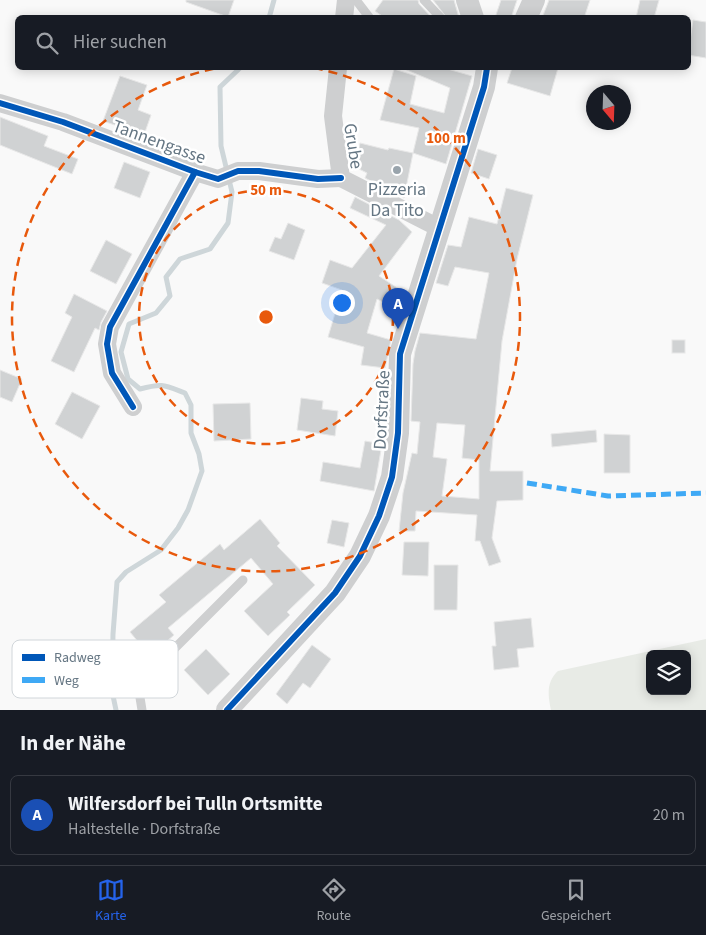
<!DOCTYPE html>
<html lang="de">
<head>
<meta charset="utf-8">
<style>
  body { margin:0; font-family:"Source Sans 3",sans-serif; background:#20242c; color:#f1f3f6 }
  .controls { position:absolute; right:15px; bottom:15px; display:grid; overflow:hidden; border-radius:8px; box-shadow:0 2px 12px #0003 }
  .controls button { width:45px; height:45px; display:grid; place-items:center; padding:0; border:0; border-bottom:1px solid #363941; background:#171b24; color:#f1f3f6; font:25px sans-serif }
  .compass { position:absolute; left:586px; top:85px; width:45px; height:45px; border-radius:50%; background:#171b24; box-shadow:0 2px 12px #0003; rotate:161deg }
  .you { position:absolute; left:341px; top:302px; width:18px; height:18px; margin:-12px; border:4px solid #fff; border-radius:50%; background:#1a73e8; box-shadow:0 0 0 8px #1a73e833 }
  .badge { display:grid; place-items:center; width:32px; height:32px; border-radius:50%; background:#2563eb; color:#fff; font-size:16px; font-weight:700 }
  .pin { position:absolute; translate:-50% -41px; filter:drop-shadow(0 1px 2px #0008) }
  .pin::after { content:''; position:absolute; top:26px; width:18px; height:15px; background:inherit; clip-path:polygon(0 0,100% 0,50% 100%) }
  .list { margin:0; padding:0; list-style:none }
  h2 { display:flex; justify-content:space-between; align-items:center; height:65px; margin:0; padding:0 20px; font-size:21px }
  h2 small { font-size:16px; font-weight:400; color:#9ea1a6 }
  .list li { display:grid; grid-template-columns:32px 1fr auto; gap:15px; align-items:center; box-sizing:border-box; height:80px; margin:0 10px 10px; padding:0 10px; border:1px solid #363941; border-radius:8px }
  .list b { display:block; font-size:19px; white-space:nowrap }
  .list p { margin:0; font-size:16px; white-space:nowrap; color:#9ea1a6 }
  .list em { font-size:16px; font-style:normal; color:#9ea1a6 }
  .icon { flex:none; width:28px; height:28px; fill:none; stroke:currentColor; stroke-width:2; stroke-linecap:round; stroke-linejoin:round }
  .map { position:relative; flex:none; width:706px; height:710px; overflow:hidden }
  .search { position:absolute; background:#171b24; box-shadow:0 2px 12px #0003; left:15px; right:15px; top:15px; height:55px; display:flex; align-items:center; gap:12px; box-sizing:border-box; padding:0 18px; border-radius:8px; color:#9ea1a6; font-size:19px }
  .sheet { height:155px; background:#171b24 }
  nav { display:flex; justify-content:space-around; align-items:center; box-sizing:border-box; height:70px; border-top:1px solid #363941; background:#171b24; font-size:14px; color:#9ea1a6 }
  nav a { display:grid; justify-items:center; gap:2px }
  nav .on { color:#2563eb }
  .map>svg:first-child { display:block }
  .green { fill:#e8ebe6; fill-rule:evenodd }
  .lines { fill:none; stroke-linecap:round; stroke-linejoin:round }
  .stream { stroke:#ced6d9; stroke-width:5 }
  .building { fill:#d0d2d3; stroke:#e8e8e8; fill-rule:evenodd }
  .service { stroke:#cecfd0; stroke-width:9 }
  .minor { stroke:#cecfd0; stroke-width:18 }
  .tertiary { stroke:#cecfd0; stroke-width:22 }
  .quiet { stroke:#3fa9f5; stroke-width:5; stroke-dasharray:10 5; stroke-linecap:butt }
  .cycleway-casing { stroke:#fff; stroke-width:9 }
  .cycleway { stroke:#0057b8; stroke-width:6 }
  .ring { fill:none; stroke:#e8590c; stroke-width:2.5; stroke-dasharray:9 6 }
  .poi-dot { fill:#99a4ac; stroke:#fff; stroke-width:2 }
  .labels { text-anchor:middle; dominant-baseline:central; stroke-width:5; stroke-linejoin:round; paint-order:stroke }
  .street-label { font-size:18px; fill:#657683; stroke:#fff }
  .poi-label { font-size:18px; fill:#657683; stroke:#fff }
  .key { fill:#fff; stroke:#d1d6da; stroke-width:1 }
  .key-label { font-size:14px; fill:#657683 }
  .centre { fill:#e8590c; stroke:#fff; stroke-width:2.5 }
  .ring-label { font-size:15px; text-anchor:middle; font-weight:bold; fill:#e8590c; stroke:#fff; stroke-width:5; stroke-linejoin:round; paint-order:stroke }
</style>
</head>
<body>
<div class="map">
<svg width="706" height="710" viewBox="0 0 706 710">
  <rect width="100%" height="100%" fill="#f9f9f9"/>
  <path class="green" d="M706,639v71h-155c-3,-15 -5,-28 7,-39zM650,654h37v37h-37z"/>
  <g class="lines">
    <g class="stream">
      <polyline points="269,18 274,0"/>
      <path d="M116,710l-4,-19 1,-57 4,-52 9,-10 35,-22 17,-22 10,-18 14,-39 -3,-17 -8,-21v-28l-6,-12c-21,-8 -22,-10 -45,-4l-12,-10 -7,-27 8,-28 27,-11 14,-17 -4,-19 14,-18 30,-10 18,-26 4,-31 -11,-46 -1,-59 20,-19"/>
    </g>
  </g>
  <g class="building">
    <polygon points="186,0 234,0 228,17 186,2"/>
    <polygon points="383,0 418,0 419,4 432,18 385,18 375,11"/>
    <polygon points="433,0 454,0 459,18 447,18"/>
    <polygon points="501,0 517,0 511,18 495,18"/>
    <polygon points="549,0 590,0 584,18 542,18"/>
    <polygon points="640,0 659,0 654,18 636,18"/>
    <polygon points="693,20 706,22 706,58 688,55"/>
    <polygon points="402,68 444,68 472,76 446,164 413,153 419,128 380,120 394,69 416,76 410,104 444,113 450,88"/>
    <polygon points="512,68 558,68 550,96 507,83"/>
    <polygon points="120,76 147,85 138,110 151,115 144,135 103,121"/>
    <polygon points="0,117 48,136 44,146 78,159 72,174 0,145"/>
    <polygon points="360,143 388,150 389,148 413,153 404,198 365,178 367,173 355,167"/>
    <polygon points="478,149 497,155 489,179 471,173"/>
    <polygon points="124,162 150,172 140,198 114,188"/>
    <path d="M506,188l27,7 -16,64 -15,82 -12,130h33v29l-26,1 -5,37 9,24 -12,4 -9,-25h-5l2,-26 -61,-4 -1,20h-16l4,-38 9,-40 5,1 3,-32 -9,-1 2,-57 2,-13 5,-18 56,6 13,-66 -34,-6 -7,19 -12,-3 12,-38 13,2 8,-30 28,7zM437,423l28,2 -3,33 17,2v39l-37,-3 5,-37 -14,-2z"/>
    <polygon points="355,197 399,220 412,232 379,276 405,293 400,310 377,299 367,333 391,340 385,368 361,365 364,347 328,337 342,290 322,283 330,260 352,268 386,225 350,208"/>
    <polygon points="288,223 305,230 294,260 269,251 275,237 281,239"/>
    <polygon points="106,240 132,254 116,284 90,271"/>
    <polygon points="74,294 107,311 101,322 99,330 95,328 74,372 51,361 72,317 65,313"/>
    <rect x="672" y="340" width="13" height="13"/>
    <polygon points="0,370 22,379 12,402 0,397"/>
    <polygon points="72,392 100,406 82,439 55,424"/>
    <polygon points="301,398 323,401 322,409 338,411 335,436 297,430"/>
    <polygon points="250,403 251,439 214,441 213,404"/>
    <polygon points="596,430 597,442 552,447 551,434"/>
    <polygon points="604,434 630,435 630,473 604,473"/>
    <polygon points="365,441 382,444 374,491 320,481 323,462 360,468"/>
    <polygon points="260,519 280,543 277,546 315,585 287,612 290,615 268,636 244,611 273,584 251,558 168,628 174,635 150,656 130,632 166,602 159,595 220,544 224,550"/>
    <polygon points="332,520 349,523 344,547 327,543"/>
    <polygon points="404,542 429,542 428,576 402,575"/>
    <polygon points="434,565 458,565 457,610 434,610"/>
    <polygon points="531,618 534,647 517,649 519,667 494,670 492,646 496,646 494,622"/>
    <polygon points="312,645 331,659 310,688 303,683 287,704 276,694"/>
    <polygon points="206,649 230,674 208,695 184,670"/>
  </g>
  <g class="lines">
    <g class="service">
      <polyline points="356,0 369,17"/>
      <polyline points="424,0 441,18"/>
      <polyline points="142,710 138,685 243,580"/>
    </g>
    <g class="minor">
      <polyline points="344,18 346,0"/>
      <polyline points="338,68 333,116 341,178 441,229"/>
      <polyline points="0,103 63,122 195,172 218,179 238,171 259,171 318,179 341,178"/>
      <polyline points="133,407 112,373 107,344 110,327 195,172"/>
    </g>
    <g class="tertiary">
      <polyline points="467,0 473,18"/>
      <polyline points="526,18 534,0"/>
      <polyline points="227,710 335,593 360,556 379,516 392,477 398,433 400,354 484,87 487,68"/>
    </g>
    <g class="quiet">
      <polyline points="369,17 369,18"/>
      <polyline points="527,483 608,496 706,493"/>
    </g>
    <defs>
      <g id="cycleway">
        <polyline points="0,103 63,122 195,172 218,179 238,171 259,171 318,179 341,178"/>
        <polyline points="133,407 112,373 107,344 110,327 195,172"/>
        <polyline points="227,710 335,593 360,556 379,516 392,477 398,433 400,354 484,87 487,68"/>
      </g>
    </defs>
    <use href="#cycleway" class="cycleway-casing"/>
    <use href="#cycleway" class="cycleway"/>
  </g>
  <g class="ring">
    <circle cx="266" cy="317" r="127"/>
    <path d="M314 68A254 254 0 1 1 218 68"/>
  </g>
  <circle class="poi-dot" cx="397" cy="170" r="5"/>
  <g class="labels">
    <g class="street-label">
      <text transform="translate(159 142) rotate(20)">Tannengasse</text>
      <text transform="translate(353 146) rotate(81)">Grube</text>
      <text transform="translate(382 410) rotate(-87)">Dorfstraße</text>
    </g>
    <g class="poi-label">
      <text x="397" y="189">Pizzeria<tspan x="397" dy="21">Da Tito</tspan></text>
    </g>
  </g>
  <rect x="12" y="640" width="166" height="58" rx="8" class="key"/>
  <rect x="22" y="654" width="23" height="7" fill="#0057b8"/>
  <rect x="22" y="677" width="23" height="6" fill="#3fa9f5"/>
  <g class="key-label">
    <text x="54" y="662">Radweg</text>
    <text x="54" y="685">Weg</text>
  </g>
  <circle cx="266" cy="317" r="8" class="centre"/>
  <g class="ring-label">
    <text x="446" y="143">100 m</text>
    <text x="266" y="195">50 m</text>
  </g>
</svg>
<div class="controls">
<button><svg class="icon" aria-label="layers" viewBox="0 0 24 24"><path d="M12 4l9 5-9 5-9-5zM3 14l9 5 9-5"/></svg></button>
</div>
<svg class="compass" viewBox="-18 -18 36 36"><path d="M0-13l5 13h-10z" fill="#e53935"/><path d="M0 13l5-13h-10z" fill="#9ea1a6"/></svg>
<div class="you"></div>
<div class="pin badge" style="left:398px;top:329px;background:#1a4fb4">A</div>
<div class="search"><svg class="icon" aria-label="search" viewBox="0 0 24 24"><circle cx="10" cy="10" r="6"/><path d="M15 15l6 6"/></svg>Hier suchen</div>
</div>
<section class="sheet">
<h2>In der Nähe<small></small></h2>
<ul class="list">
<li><span class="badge" style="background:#1a4fb4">A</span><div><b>Wilfersdorf bei Tulln Ortsmitte</b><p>Haltestelle · Dorfstraße</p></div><em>20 m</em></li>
</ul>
</section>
<nav>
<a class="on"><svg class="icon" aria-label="map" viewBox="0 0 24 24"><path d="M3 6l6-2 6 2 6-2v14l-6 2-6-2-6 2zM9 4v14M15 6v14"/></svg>Karte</a>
<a><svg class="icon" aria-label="directions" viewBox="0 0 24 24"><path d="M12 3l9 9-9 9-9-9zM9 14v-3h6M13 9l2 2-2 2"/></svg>Route</a>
<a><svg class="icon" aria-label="saved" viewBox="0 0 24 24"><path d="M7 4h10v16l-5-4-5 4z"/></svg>Gespeichert</a>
</nav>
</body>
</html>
